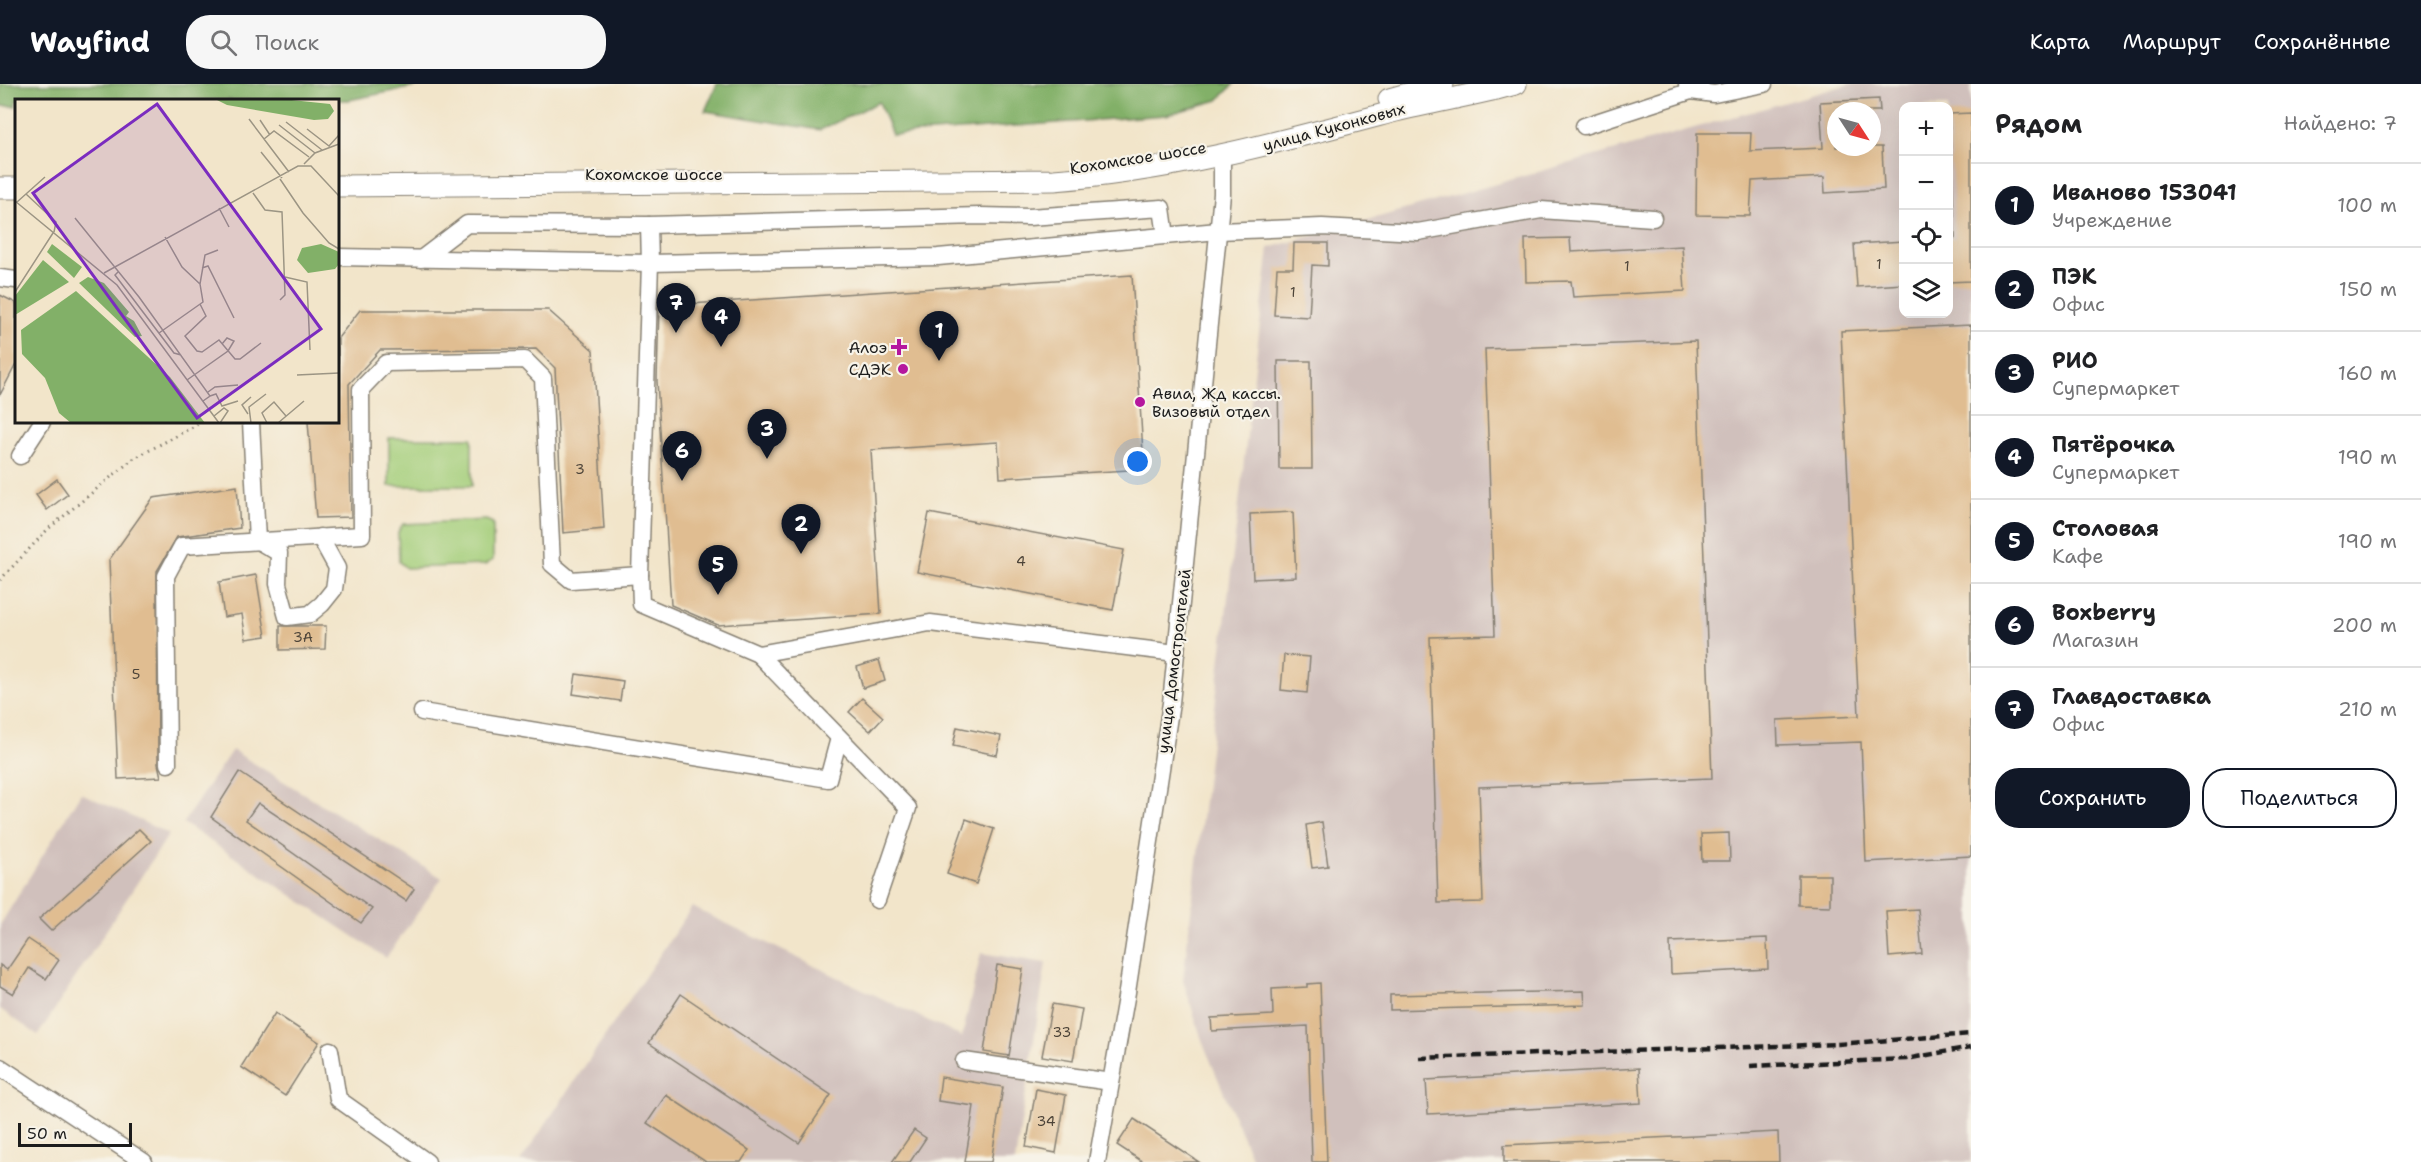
<!DOCTYPE html>
<html lang="ru">
<head>
<meta charset="utf-8">
<style>
  body { margin:0; font-family:"Shantell Sans",sans-serif; background:#f6f6f6; color:#202124 }
  .controls { position:absolute; right:18px; top:18px; display:grid; overflow:hidden; border-radius:12px; box-shadow:0 6px 24px #0002 }
  .controls button { width:54px; height:54px; display:grid; place-items:center; padding:0; border:0; border-bottom:2px solid #e0e0e0; background:#fff; color:#202124; font:30px sans-serif }
  .compass { position:absolute; left:1827px; top:18px; width:54px; height:54px; border-radius:50%; background:#fff; box-shadow:0 6px 24px #0002; rotate:126deg }
  .scale { position:absolute; left:18px; bottom:15px; width:114px; box-sizing:border-box; padding-left:6px; border:3px solid #1c1c1c; border-top:0; font-size:16px; line-height:21px; white-space:nowrap; color:#1c1c1c; -webkit-text-stroke:4px #f7f3e8; paint-order:stroke }
  .you { position:absolute; left:1138px; top:378px; width:21px; height:21px; margin:-15px; border:4px solid #fff; border-radius:50%; background:#1a73e8; box-shadow:0 0 0 9px #1a73e833 }
  .badge { display:grid; place-items:center; width:39px; height:39px; border-radius:50%; background:#111827; color:#fff; font-size:20px; font-weight:700 }
  .pin { position:absolute; translate:-50% -50px; filter:drop-shadow(0 2px 3px #0008) }
  .pin::after { content:''; position:absolute; top:32px; width:21px; height:18px; background:inherit; clip-path:polygon(0 0,100% 0,50% 100%) }
  .list { margin:0; padding:0; list-style:none }
  h2 { display:flex; justify-content:space-between; align-items:center; height:78px; margin:0; padding:0 24px; font-size:26px }
  h2 small { font-size:20px; font-weight:400; color:#757577 }
  .list li { display:grid; grid-template-columns:39px 1fr auto; gap:18px; align-items:center; box-sizing:border-box; height:84px; padding:0 24px; border-top:2px solid #e0e0e0 }
  .list b { display:block; font-size:22px; white-space:nowrap }
  .list p { margin:0; font-size:20px; white-space:nowrap; color:#757577 }
  .list em { font-size:20px; font-style:normal; color:#757577 }
  .actions { display:flex; gap:12px; padding:18px 24px }
  .actions a { flex:1; padding:14px 0; border:2px solid #111827; border-radius:24px; text-align:center; font-size:21px; color:#111827 }
  .actions .main { background:#111827; color:#fff }
  .icon { flex:none; width:33px; height:33px; fill:none; stroke:currentColor; stroke-width:2; stroke-linecap:round; stroke-linejoin:round }
  .map { position:relative; flex:none; width:1971px; height:1078px; overflow:hidden }
  header { display:flex; align-items:center; gap:36px; box-sizing:border-box; height:84px; padding:0 30px; background:#111827; color:#fff }
  header strong { font-size:28px }
  nav { display:flex; gap:33px; margin-inline-start:auto; font-size:21px }
  .search { width:420px; height:54px; background:#f6f6f6; display:flex; align-items:center; gap:15px; box-sizing:border-box; padding:0 21px; border-radius:24px; color:#757577; font-size:22px }
  main { display:flex }
  aside { flex:1; background:#fff }
  .map>svg:first-child { display:block }
  .industrial { fill:#d0c0bc; fill-rule:evenodd }
  .green { fill:#a3cd78; stroke:#60744a; stroke-width:1.5 }
  .forest { fill:#82b068; stroke:#4f6642; stroke-width:1.5 }
  .building { fill:#e0bd91 }
  .lines { fill:none; stroke-linecap:round; stroke-linejoin:round }
  .minor-casing { stroke:#878073; stroke-width:19 }
  .major-casing { stroke:#878073; stroke-width:23 }
  .path { stroke:#878073; stroke-width:3; stroke-dasharray:1.5 4.5; stroke-linecap:butt }
  .minor { stroke:#fff; stroke-width:16 }
  .major { stroke:#fff; stroke-width:21 }
  .rail { stroke:#1c1c1c; stroke-width:4.5; stroke-dasharray:9 4.5; stroke-linecap:butt }
  .poi-dot { fill:#b5179e; stroke:#f7f3e8; stroke-width:2 }
  .labels { text-anchor:middle; dominant-baseline:central; stroke-width:4.5; stroke-linejoin:round; paint-order:stroke }
  .number-label { font-size:14px; fill:#4d4439 }
  .street-label { font-size:16px; fill:#1c1c1c; stroke:#f7f3e8 }
  .poi-label { font-size:16px; fill:#1c1c1c; stroke:#f7f3e8; text-anchor:end }
  .inset-road { fill:none; stroke:#9c9584; stroke-width:1.5 }
  .view { fill:#7b2cbf; fill-opacity:0.15; stroke:#7b2cbf; stroke-width:3 }
  .inset-edge { fill:none; stroke:#1c1c1c; stroke-width:3 }
</style>
</head>
<body>
<header>
<strong>Wayfind</strong>
<div class="search"><svg class="icon" aria-label="search" viewBox="0 0 24 24"><circle cx="10" cy="10" r="6"/><path d="M15 15l6 6"/></svg>Поиск</div>
<nav><a>Карта</a><a>Маршрут</a><a>Сохранённые</a></nav>
</header>
<main>
<div class="map">
<svg width="1971" height="1078" viewBox="0 0 1971 1078">
  <rect width="100%" height="100%" fill="#f7f3e8"/>
  <filter id="ink" filterUnits="userSpaceOnUse"><feTurbulence type="fractalNoise" baseFrequency=".0167" numOctaves="2"/><feDisplacementMap in="SourceGraphic" scale="12" xChannelSelector="R" yChannelSelector="G"/><feConvolveMatrix kernelMatrix="1 2 1 2 8 2 1 2 1" color-interpolation-filters="sRGB"/></filter>
  <filter id="wash" filterUnits="userSpaceOnUse"><feTurbulence type="fractalNoise" baseFrequency=".008" numOctaves="4" result="noise"/><feDisplacementMap in="SourceGraphic" scale="24" xChannelSelector="R" yChannelSelector="G"/><feGaussianBlur stdDeviation="1.35" result="paint"/><feColorMatrix in="noise" values="0 0 0 0 0 0 0 0 0 0 0 0 0 0 0 0 0 1.4 0 .05"/><feComposite in="paint" operator="in"/></filter>
  <g filter="url(#wash)">
    <rect width="100%" height="100%" fill="#f2e5ca"/>
    <g class="industrial">
      <path d="M1850,0h121v1078h-718l-50,-119 -20,-63 86,-732zM1904,22h44v208h-44zM1836,27h36v36h-36z"/>
      <polygon points="232,666 442,794 386,874 183,739"/>
      <polygon points="81,709 169,750 38,951 0,925 0,841"/>
      <polygon points="692,823 962,953 981,869 1046,879 1015,1078 520,1078"/>
    </g>
    <g class="green">
      <rect x="389" y="354" width="83" height="48"/>
      <polygon points="486,436 493,439 493,476 485,481 406,484 399,478 398,448 403,440"/>
    </g>
    <g class="forest">
      <polygon points="0,0 429,0 349,16 16,16 16,22 0,22"/>
      <polygon points="717,0 1234,0 1218,16 1166,31 892,51 879,18 820,46 705,27"/>
    </g>
    <g id="blocks">
      <g class="building">
        <polygon points="1879,15 1880,27 1836,27 1836,63 1882,63 1884,105 1825,109 1824,93 1752,97 1750,132 1696,131 1697,49 1751,49 1750,67 1823,64 1820,18"/>
        <polygon points="1971,29 1971,197 1948,198 1948,155 1955,154 1949,30"/>
        <polygon points="1570,154 1571,168 1682,162 1685,207 1573,213 1571,197 1526,198 1525,155"/>
        <polygon points="1904,157 1904,200 1857,203 1854,160"/>
        <polygon points="1294,159 1328,159 1328,182 1312,181 1309,233 1274,231 1277,184 1293,184"/>
        <polygon points="1132,191 1144,385 1000,394 998,358 871,366 881,530 718,541 671,521 657,297 659,222"/>
        <polygon points="0,211 16,219 16,280 0,311"/>
        <polygon points="360,226 548,226 593,266 604,445 563,449 555,284 536,265 380,266 349,300 351,433 316,434 308,338 338,338 338,254"/>
        <polygon points="1971,241 1971,772 1866,778 1861,658 1778,661 1777,636 1859,632 1841,247"/>
        <polygon points="1696,257 1712,694 1479,703 1483,818 1438,819 1430,553 1495,551 1485,265"/>
        <polygon points="1278,277 1311,277 1312,385 1279,385"/>
        <polygon points="57,395 68,410 47,426 36,411"/>
        <polygon points="237,402 240,444 177,453 157,487 158,680 161,693 118,695 109,476 153,414"/>
        <polygon points="1293,428 1296,493 1253,495 1250,430"/>
        <polygon points="929,429 1124,466 1113,526 917,488"/>
        <polygon points="256,491 266,552 246,555 242,530 224,533 219,498"/>
        <polygon points="280,542 326,542 325,565 280,566"/>
        <polygon points="1284,571 1310,573 1307,609 1281,606"/>
        <polygon points="879,576 885,597 863,604 857,583"/>
        <polygon points="576,590 623,597 620,617 573,610"/>
        <polygon points="862,614 883,633 870,647 849,628"/>
        <polygon points="957,643 1001,652 997,671 953,662"/>
        <polygon points="239,688 414,805 406,817 258,719 246,736 372,825 361,839 211,733"/>
        <polygon points="966,735 994,745 976,800 947,790"/>
        <polygon points="1322,738 1328,782 1312,784 1306,741"/>
        <polygon points="139,745 151,757 51,847 39,835"/>
        <polygon points="1729,749 1730,777 1702,777 1701,750"/>
        <polygon points="1798,791 1830,791 1830,822 1798,821"/>
        <polygon points="1918,825 1922,870 1889,873 1886,827"/>
        <polygon points="1767,854 1768,885 1671,890 1670,858"/>
        <polygon points="28,855 59,876 46,895 29,884 13,910 0,902 0,881 7,886"/>
        <polygon points="997,881 1023,885 1009,972 984,968"/>
        <polygon points="1320,899 1327,1078 1312,1078 1308,942 1212,947 1211,934 1273,931 1272,905 1307,903 1307,900"/>
        <polygon points="1584,907 1585,921 1390,926 1390,911"/>
        <polygon points="681,910 831,1011 799,1059 649,959"/>
        <polygon points="1052,920 1082,925 1073,977 1042,972"/>
        <polygon points="275,929 319,958 285,1012 241,983"/>
        <polygon points="1639,984 1641,1019 1428,1030 1426,996"/>
        <polygon points="941,993 1003,1003 991,1078 965,1078 974,1022 938,1017"/>
        <polygon points="1036,1005 1066,1011 1056,1069 1026,1063"/>
        <polygon points="666,1011 749,1066 741,1078 706,1078 647,1039"/>
        <polygon points="1134,1035 1199,1078 1143,1078 1117,1061"/>
        <polygon points="914,1046 926,1054 910,1078 892,1078"/>
        <polygon points="1778,1048 1779,1078 1504,1078 1504,1061"/>
      </g>
    </g>
  </g>
  <g filter="url(#ink)">
    <use href="#blocks" fill-opacity="0" stroke="#878073" stroke-width="1.5"/>
    <g class="lines">
      <defs>
        <g id="minor">
          <polyline points="1687,0 1691,7 1714,10 1764,0"/>
          <polyline points="1584,42 1691,7"/>
          <polyline points="649,141 650,179 640,491 641,520 758,570"/>
          <polyline points="338,173 650,179 938,173 1218,147 1322,143 1418,148 1541,126 1653,134"/>
          <polyline points="421,175 467,140 649,141 980,132 1029,133 1162,124 1166,152"/>
          <polyline points="0,194 16,196"/>
          <polyline points="251,338 257,456 279,469 278,500 287,533 310,530 322,520 334,505 337,484 320,453"/>
          <polyline points="20,372 42,338"/>
          <polyline points="422,628 828,695 839,654"/>
          <polyline points="168,680 166,492 182,462 362,451 361,305 386,279 525,276 543,294 552,480 571,496 640,491"/>
          <polyline points="877,816 908,724 758,570 930,539 1176,569"/>
          <polyline points="330,966 338,1015 427,1078"/>
          <polyline points="964,977 1111,998"/>
          <polyline points="0,983 144,1078"/>
          <polyline points="1097,1078 1127,908 1171,619 1222,110 1222,72"/>
        </g>
        <g id="major">
          <polyline points="1389,15 1443,0"/>
          <path d="M338,102l716,-6c117,-8 229,-39 342,-69 40,-10 81,-16 120,-27"/>
          <polyline points="0,104 16,104"/>
        </g>
      </defs>
      <use href="#minor" class="minor-casing"/>
      <use href="#major" class="major-casing"/>
      <polyline class="path" points="0,496 48,445 133,375 202,338"/>
      <use href="#minor" class="minor"/>
      <use href="#major" class="major"/>
      <g class="rail">
        <polyline points="1419,974 1838,960 1971,950"/>
        <polyline points="1750,982 1906,975 1971,963"/>
      </g>
    </g>
  </g>
  <g class="poi-dot">
    <path d="M896 254h6v6h6v6h-6v6h-6v-6h-6v-6h6z"/>
    <circle cx="903" cy="285" r="6"/>
    <circle cx="1140" cy="318" r="6"/>
  </g>
  <g class="labels">
    <g class="number-label">
      <text x="1879" y="180">1</text>
      <text x="1627" y="182">1</text>
      <text x="1293" y="208">1</text>
      <text x="580" y="385">3</text>
      <text x="1021" y="477">4</text>
      <text x="303" y="553">3А</text>
      <text x="136" y="590">5</text>
      <text x="1062" y="948">33</text>
      <text x="1046" y="1037">34</text>
    </g>
    <g class="street-label">
      <text transform="translate(1334 43) rotate(-15)">улица Куконковых</text>
      <text transform="translate(1138 74) rotate(-9)">Кохомское шоссе</text>
      <text x="654" y="90">Кохомское шоссе</text>
      <text transform="translate(1174 577) rotate(-83)">улица Домостроителей</text>
    </g>
    <g class="poi-label">
      <text x="887" y="263">Алоэ</text>
      <text x="891" y="285">СДЭК</text>
      <text x="1152" y="309" text-anchor="start">Авиа, Жд кассы.<tspan x="1152" dy="18">Визовый отдел</tspan></text>
    </g>
  </g>
  <g transform="translate(15 15)">
    <rect width="324" height="324" fill="#f2e5ca"/>
    <path d="M200,0h67l48,5 4,7 -6,8 -14,1 -87,-15zM37,145l30,23 -8,11 -27,-26zM306,145l18,8v12l-4,5 -27,4 -11,-13 5,-12zM28,161l26,22 -54,33v-19zM73,178l16,6 25,29 -3,4 8,5 8,15 -7,1 -56,-54zM61,192l94,86 35,46h-134l-12,-10 -14,-35 -23,-24 -1,-24z" fill="#82b068"/>
    <path class="inset-road" d="M234,20l15,20 10,-8 35,26M245,21l10,15M271,23l36,28M264,26l36,28M292,30l22,17 10,-11M249,40l25,33M246,53l21,26M289,65l11,-11 24,-9M265,80l23,34 26,30 10,6M238,94l12,17 17,2 3,83 -5,5M11,95l30,28 -2,10M0,102l102,84 102,138M2,103l28,-25M204,109l10,19M60,119l64,79 71,99 -7,5M150,138l17,30 18,17 5,-29 13,-5M187,169l6,-2 26,52M103,173l-3,3 59,78 7,2M89,174l194,-107h13l28,30M270,178l22,5 3,68M0,193l38,-59M185,205l6,12 -21,20 12,15 5,1 17,-12 16,19h5l21,-16M144,234l44,-31 -3,-18M282,276l42,-2M172,281l41,-29 6,-10 -7,-3 -5,6M193,293l7,-5 23,-2M195,297l6,-2 6,12 16,-5M233,315l-6,-9 9,-8M199,317l10,-8 4,3 -8,12M236,324l-2,-16 17,-13M252,324l-5,-10 12,-11 12,14M263,324l26,-22"/>
    <path class="view" d="M142,5l164,225 -124,89 -164,-225z"/>
    <rect width="324" height="324" class="inset-edge"/>
  </g>
</svg>
<div class="controls">
<button>+</button>
<button>−</button>
<button><svg class="icon" aria-label="locate" viewBox="0 0 24 24"><circle cx="12" cy="12" r="6"/><path d="M12 2v4M12 18v4M2 12h4M18 12h4"/></svg></button>
<button><svg class="icon" aria-label="layers" viewBox="0 0 24 24"><path d="M12 4l9 5-9 5-9-5zM3 14l9 5 9-5"/></svg></button>
</div>
<svg class="compass" viewBox="-18 -18 36 36"><path d="M0-13l5 13h-10z" fill="#e53935"/><path d="M0 13l5-13h-10z" fill="#757577"/></svg>
<div class="scale">50 m</div>
<div class="you"></div>
<div class="pin badge" style="left:939px;top:277px">1</div>
<div class="pin badge" style="left:801px;top:470px">2</div>
<div class="pin badge" style="left:767px;top:375px">3</div>
<div class="pin badge" style="left:721px;top:263px">4</div>
<div class="pin badge" style="left:718px;top:511px">5</div>
<div class="pin badge" style="left:682px;top:397px">6</div>
<div class="pin badge" style="left:676px;top:249px">7</div>
</div>
<aside>
<h2>Рядом<small>Найдено: 7</small></h2>
<ul class="list">
<li><span class="badge">1</span><div><b>Иваново 153041</b><p>Учреждение</p></div><em>100 m</em></li>
<li><span class="badge">2</span><div><b>ПЭК</b><p>Офис</p></div><em>150 m</em></li>
<li><span class="badge">3</span><div><b>РИО</b><p>Супермаркет</p></div><em>160 m</em></li>
<li><span class="badge">4</span><div><b>Пятёрочка</b><p>Супермаркет</p></div><em>190 m</em></li>
<li><span class="badge">5</span><div><b>Столовая</b><p>Кафе</p></div><em>190 m</em></li>
<li><span class="badge">6</span><div><b>Boxberry</b><p>Магазин</p></div><em>200 m</em></li>
<li><span class="badge">7</span><div><b>Главдоставка</b><p>Офис</p></div><em>210 m</em></li>
</ul>
<div class="actions"><a class="main">Сохранить</a><a>Поделиться</a></div>
</aside>
</main>
</body>
</html>
